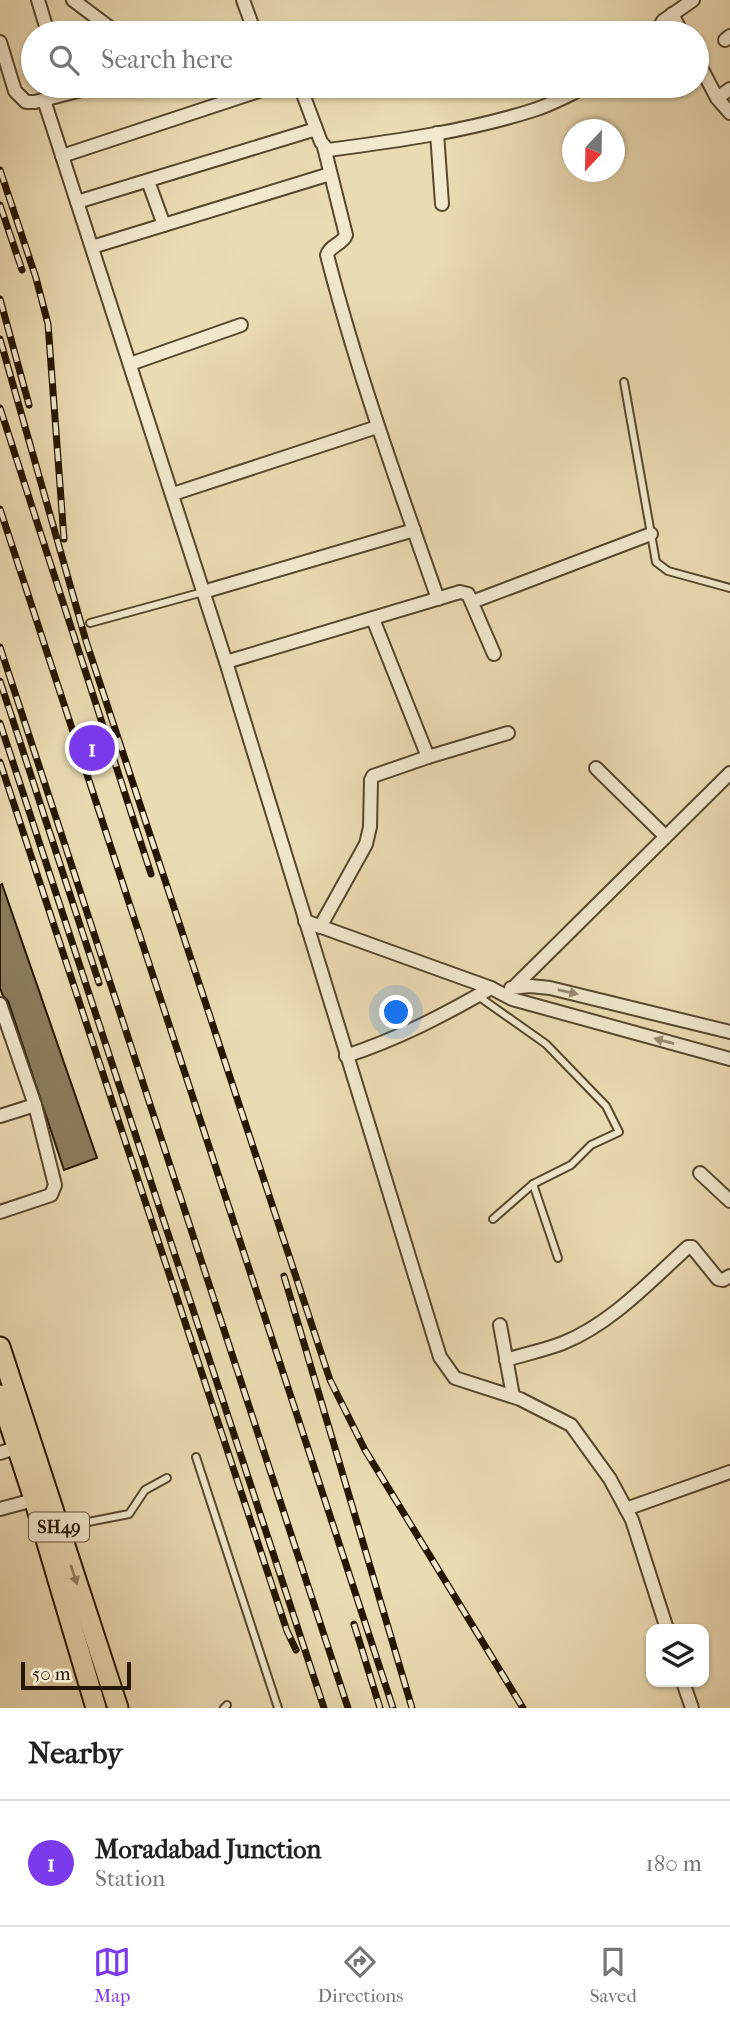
<!DOCTYPE html>
<html lang="en">
<head>
<meta charset="utf-8">
<style>
  body { margin:0; font-family:"IM FELL French Canon",serif; background:#f6f6f6; color:#222 }
  .controls { position:absolute; right:21px; bottom:21px; display:grid; overflow:hidden; border-radius:14px; box-shadow:0 2px 5px #0004 }
  .controls button { width:63px; height:63px; display:grid; place-items:center; padding:0; border:0; border-bottom:2px solid #e0e0e0; background:#fff; color:#222; font:35px sans-serif }
  .compass { position:absolute; left:562px; top:119px; width:63px; height:63px; border-radius:50%; background:#fff; box-shadow:0 2px 5px #0004; rotate:202deg }
  .scale { position:absolute; left:21px; bottom:18px; width:110px; box-sizing:border-box; padding-left:7px; border:4px solid #261601; border-top:0; font-size:19px; line-height:24px; white-space:nowrap; color:#261601; -webkit-text-stroke:5px #f2e8cd; paint-order:stroke }
  .you { position:absolute; left:397px; top:1013px; width:24px; height:24px; margin:-18px; border:5px solid #fff; border-radius:50%; background:#1a73e8; box-shadow:0 0 0 10px #1a73e833 }
  .badge { display:grid; place-items:center; width:46px; height:46px; border-radius:50%; background:#7c3aed; color:#fff; font-size:23px; font-weight:700 }
  .pin { position:absolute; translate:-50% -50%; border:4px solid #fff; box-shadow:0 2px 7px #0006 }
  .list { margin:0; padding:0; list-style:none }
  h2 { display:flex; justify-content:space-between; align-items:center; height:91px; margin:0; padding:0 28px; font-size:30px }
  h2 small { font-size:23px; font-weight:400; color:#767676 }
  .list li { display:grid; grid-template-columns:46px 1fr auto; gap:21px; align-items:center; box-sizing:border-box; height:126px; padding:0 28px; border-top:2px solid #e0e0e0 }
  .list b { display:block; font-size:26px; white-space:nowrap }
  .list p { margin:0; font-size:23px; white-space:nowrap; color:#767676 }
  .list em { font-size:23px; font-style:normal; color:#767676 }
  .icon { flex:none; width:38px; height:38px; fill:none; stroke:currentColor; stroke-width:2; stroke-linecap:round; stroke-linejoin:round }
  .map { position:relative; flex:none; width:730px; height:1708px; overflow:hidden }
  .search { position:absolute; background:#fff; box-shadow:0 2px 5px #0004; left:21px; right:21px; top:21px; height:77px; display:flex; align-items:center; gap:18px; box-sizing:border-box; padding:0 24px; border-radius:38px; color:#767676; font-size:26px }
  .sheet { height:217px; background:#fff }
  nav { display:flex; justify-content:space-around; align-items:center; box-sizing:border-box; height:98px; border-top:2px solid #e0e0e0; background:#fff; font-size:19px; color:#767676 }
  nav a { display:grid; justify-items:center; gap:4px }
  nav .on { color:#7c3aed }
  .map>svg:first-child { display:block }
  .building { fill:#8c7c5d; stroke:#261601; stroke-width:2 }
  .lines { fill:none; stroke-linecap:round; stroke-linejoin:round }
  .lane-casing { stroke:#57472d; stroke-width:10 }
  .street-casing { stroke:#57472d; stroke-width:16 }
  .primary-casing { stroke:#261601; stroke-width:23 }
  .lane { stroke:#f2e8cd; stroke-width:6 }
  .street { stroke:#f2e8cd; stroke-width:12 }
  .primary { stroke:#ebdbb2; stroke-width:19 }
  .rail-casing { stroke:#261601; stroke-width:7 }
  .rail { stroke:#f2e8cd; stroke-width:4.5; stroke-dasharray:13; stroke-linecap:butt }
  .oneway { fill:#968a71 }
  .oneway2 { fill:#928262 }
  .labels { text-anchor:middle; dominant-baseline:central; stroke-width:5; stroke-linejoin:round; paint-order:stroke }
  .shield { fill:#f2e8cd; stroke:#63553e; stroke-width:2 }
  .shield-label { font-size:18px; font-weight:bold; fill:#261601 }
</style>
</head>
<body>
<div class="map">
<svg width="730" height="1708" viewBox="0 0 730 1708">
  <rect width="100%" height="100%" fill="#ebdbb2"/>
  <filter id="stains"><feTurbulence type="fractalNoise" baseFrequency=".00286" numOctaves="4"/><feColorMatrix values="0 0 0 0 .2 0 0 0 0 .09 0 0 0 0 .02 0 0 0 .5 -.17"/></filter>
  <radialGradient id="worn" r=".72"><stop offset=".6" stop-color="#630" stop-opacity="0"/><stop offset="1" stop-color="#630" stop-opacity=".3"/></radialGradient>
  <polygon class="building" points="2,884 97,1158 64,1170 8,1001 3,996 0,988 0,885"/>
  <g class="lines">
    <defs>
      <g id="lane">
        <polyline points="624,382 656,562 668,571 730,588"/>
        <polyline points="90,623 203,592"/>
        <polyline points="478,996 546,1044 606,1106 619,1132 591,1145 571,1165 533,1184 493,1219"/>
        <polyline points="533,1184 558,1258"/>
        <polyline points="196,1457 278,1708"/>
        <polyline points="63,1527 129,1514 145,1490 167,1478"/>
        <polyline points="224,1708 227,1705"/>
      </g>
      <g id="street">
        <polyline points="38,0 48,33"/>
        <polyline points="73,0 117,33"/>
        <polyline points="243,0 255,33"/>
        <polyline points="672,14 682,33"/>
        <polyline points="457,33 470,29"/>
        <polyline points="656,33 663,21 693,0"/>
        <polyline points="725,40 730,36"/>
        <polyline points="0,42 15,91 26,102 35,102 97,86"/>
        <polyline points="697,60 717,98 730,113"/>
        <path d="M300,86l21,56 7,8c69,-9 140,-19 206,-40 19,-6 36,-16 54,-24"/>
        <polyline points="717,98 730,89"/>
        <polyline points="44,100 226,662 440,1357 455,1378 520,1399 571,1425 610,1479 632,1520 667,1629"/>
        <polyline points="437,133 442,204"/>
        <path d="M324,147l22,88c-4,10 -16,10 -19,20 30,117 71,230 111,344"/>
        <polyline points="62,156 274,86"/>
        <polyline points="148,181 164,225"/>
        <polyline points="77,202 316,129"/>
        <polyline points="92,247 330,174"/>
        <polyline points="130,364 241,325"/>
        <polyline points="173,494 377,427"/>
        <polyline points="203,592 414,530"/>
        <polyline points="472,602 651,534"/>
        <polyline points="373,619 428,757"/>
        <polyline points="226,662 460,592 468,594 494,654"/>
        <polyline points="596,768 665,836"/>
        <polyline points="305,921 491,988 512,999 730,1059"/>
        <polyline points="320,927 366,844 370,827 371,780 373,776 428,757 508,733"/>
        <polyline points="514,987 730,773"/>
        <polyline points="511,988 530,986 550,988 730,1032"/>
        <polyline points="0,1004 35,1105"/>
        <path d="M346,1056c54,-18 96,-40 145,-68"/>
        <polyline points="0,1116 35,1105 55,1185 51,1195 0,1212"/>
        <polyline points="700,1173 730,1201"/>
        <polyline points="500,1325 513,1396"/>
        <path d="M506,1360c19,-6 39,-10 57,-17 49,-20 86,-61 125,-96h4l26,32 5,1 7,-4"/>
        <polyline points="0,1453 18,1447"/>
        <polyline points="0,1509 41,1498"/>
        <polyline points="626,1509 730,1472"/>
        <polyline points="683,1682 692,1708"/>
      </g>
      <g id="primary">
        <polyline points="0,1347 118,1708"/>
        <polyline points="0,1395 34,1499 96,1708"/>
      </g>
    </defs>
    <use href="#lane" class="lane-casing"/>
    <use href="#street" class="street-casing"/>
    <use href="#primary" class="primary-casing"/>
    <use href="#lane" class="lane"/>
    <use href="#street" class="street"/>
    <use href="#primary" class="primary"/>
    <defs>
      <g id="rail">
        <polyline points="0,170 36,278 48,324 64,539"/>
        <polyline points="0,205 22,270"/>
        <polyline points="0,299 29,405"/>
        <polyline points="0,339 86,641 330,1380 365,1450 523,1708"/>
        <polyline points="0,408 151,874"/>
        <polyline points="0,509 393,1708"/>
        <polyline points="0,647 348,1708"/>
        <polyline points="0,681 99,983"/>
        <polyline points="0,723 324,1708"/>
        <polyline points="0,762 287,1631 296,1650"/>
        <polyline points="284,1276 412,1708"/>
        <polyline points="354,1624 380,1708"/>
      </g>
    </defs>
    <use href="#rail" class="rail-casing"/>
    <use href="#rail" class="rail"/>
  </g>
  <defs><path id="oneway-solid" d="M-6-.8H1V-3.2L6.5 0L1 3.2V.8H-6Z" transform="scale(1.75)"/></defs>
  <g class="oneway">
    <use href="#oneway-solid" transform="translate(568 992) rotate(13)"/>
    <use href="#oneway-solid" transform="translate(664 1041) rotate(-165)"/>
  </g>
  <use class="oneway2" href="#oneway-solid" transform="translate(74 1575) rotate(72)"/>
  <g class="labels">
    <rect class="shield" x="29" y="1512.5" width="60" height="29" rx="5"/>
    <g class="shield-label">
      <text x="59" y="1527">SH49</text>
    </g>
  </g>
  <rect width="100%" height="100%" filter="url(#stains)"/>
  <rect width="100%" height="100%" fill="url(#worn)"/>
</svg>
<div class="controls">
<button><svg class="icon" aria-label="layers" viewBox="0 0 24 24"><path d="M12 4l9 5-9 5-9-5zM3 14l9 5 9-5"/></svg></button>
</div>
<svg class="compass" viewBox="-18 -18 36 36"><path d="M0-13l5 13h-10z" fill="#e53935"/><path d="M0 13l5-13h-10z" fill="#767676"/></svg>
<div class="scale">50 m</div>
<div class="you"></div>
<div class="pin badge" style="left:92px;top:748px">1</div>
<div class="search"><svg class="icon" aria-label="search" viewBox="0 0 24 24"><circle cx="10" cy="10" r="6"/><path d="M15 15l6 6"/></svg>Search here</div>
</div>
<section class="sheet">
<h2>Nearby<small></small></h2>
<ul class="list">
<li><span class="badge">1</span><div><b>Moradabad Junction</b><p>Station</p></div><em>180 m</em></li>
</ul>
</section>
<nav>
<a class="on"><svg class="icon" aria-label="map" viewBox="0 0 24 24"><path d="M3 6l6-2 6 2 6-2v14l-6 2-6-2-6 2zM9 4v14M15 6v14"/></svg>Map</a>
<a><svg class="icon" aria-label="directions" viewBox="0 0 24 24"><path d="M12 3l9 9-9 9-9-9zM9 14v-3h6M13 9l2 2-2 2"/></svg>Directions</a>
<a><svg class="icon" aria-label="saved" viewBox="0 0 24 24"><path d="M7 4h10v16l-5-4-5 4z"/></svg>Saved</a>
</nav>
</body>
</html>
